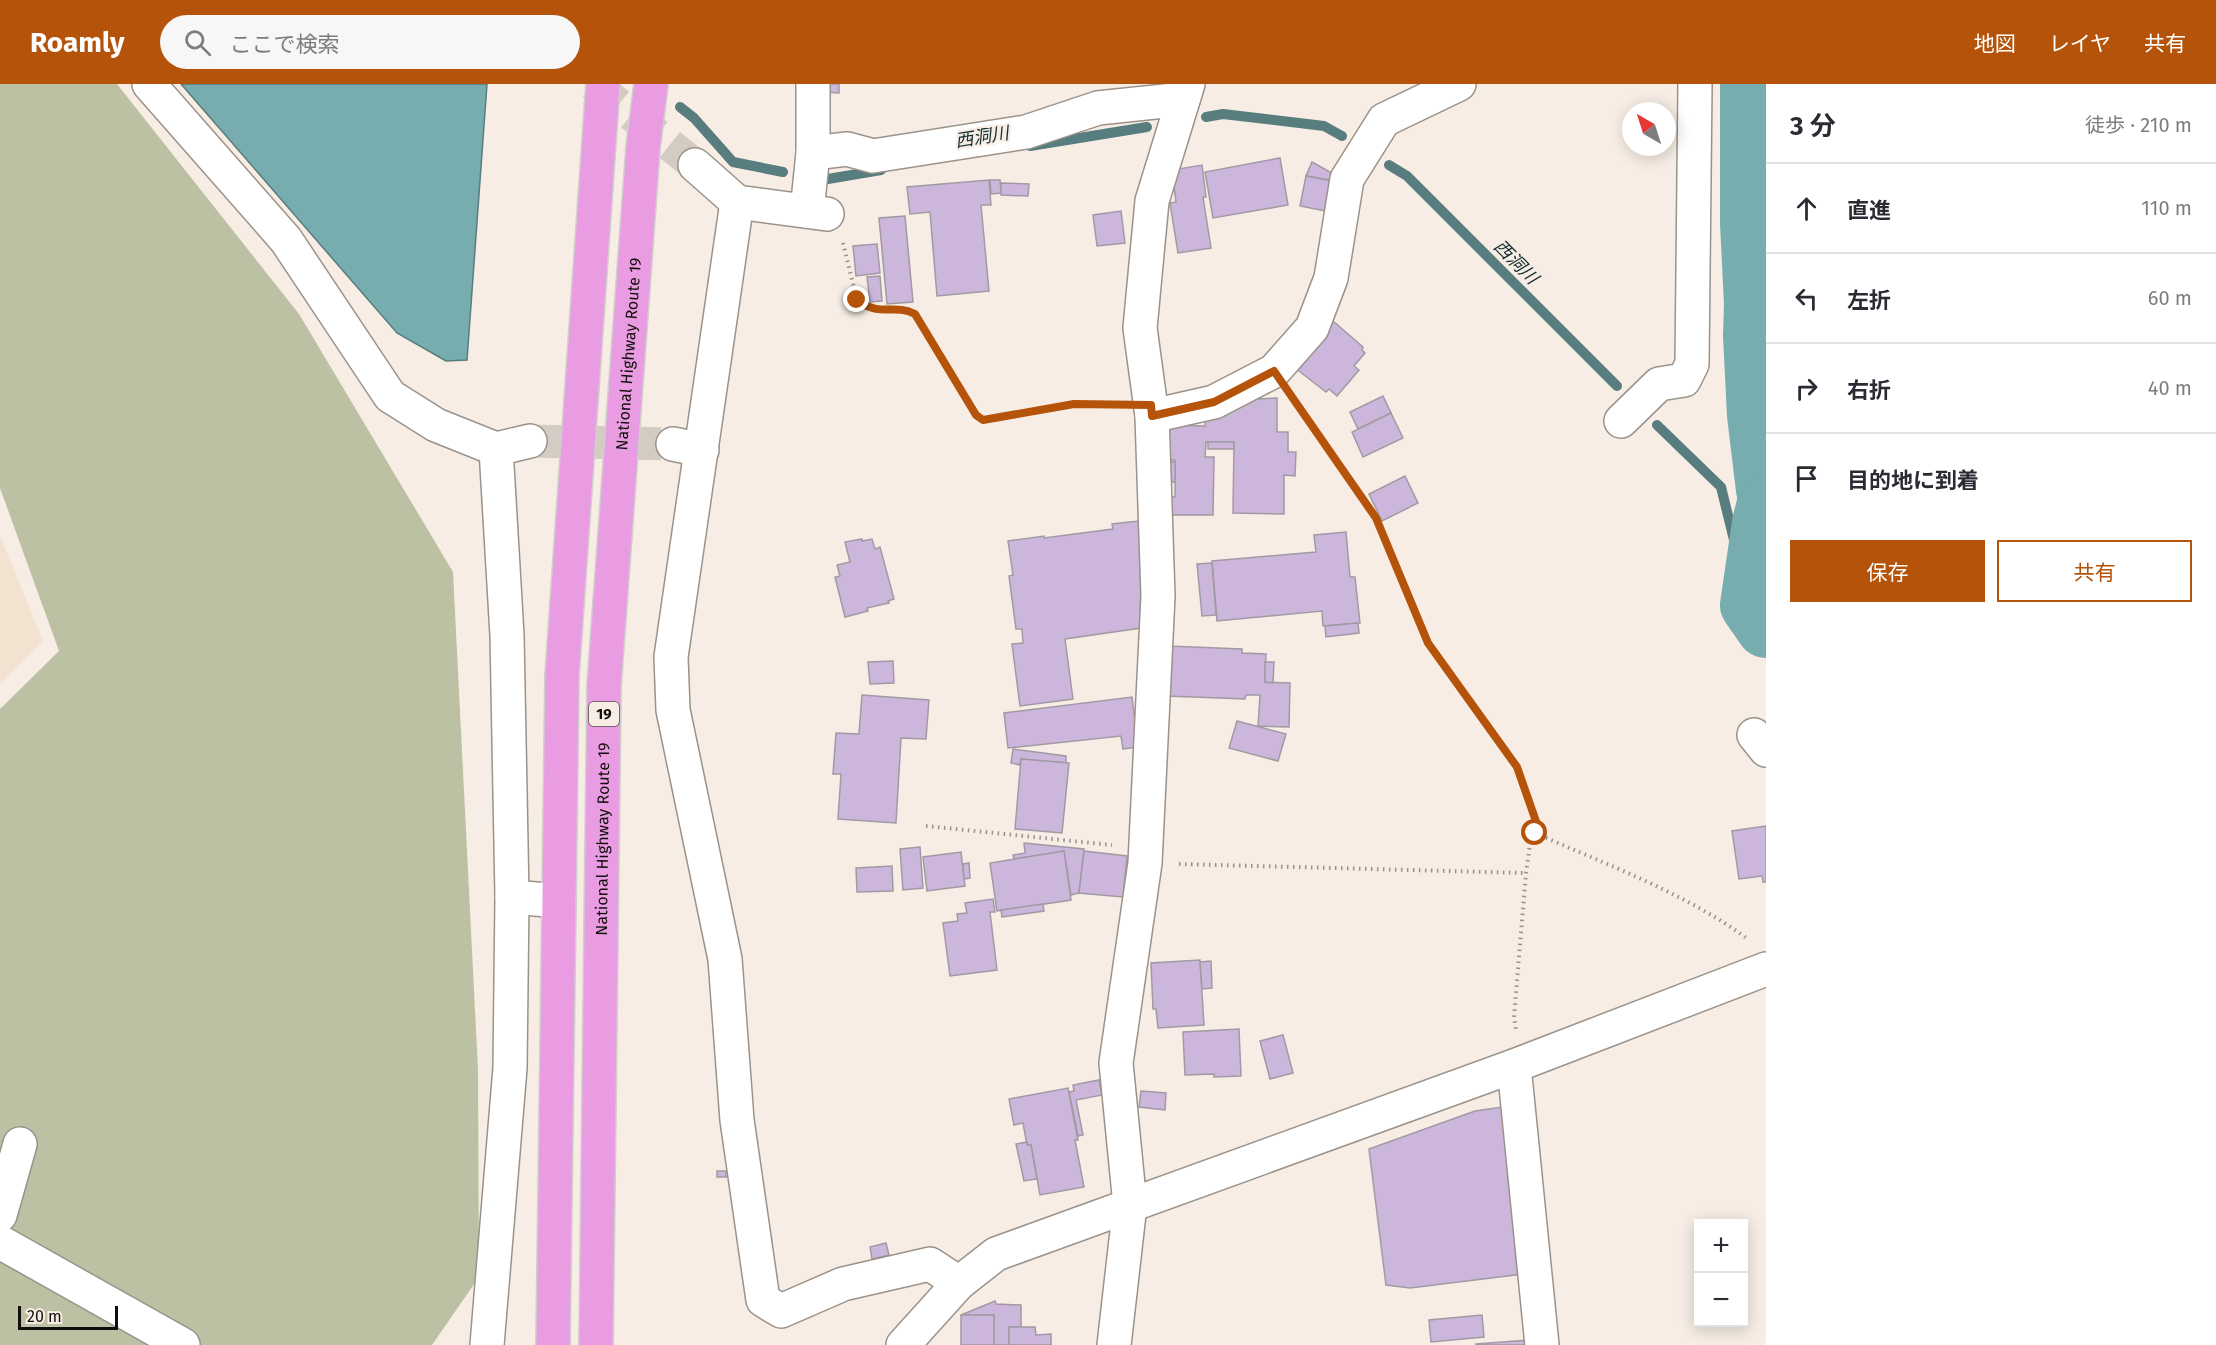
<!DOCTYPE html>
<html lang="ja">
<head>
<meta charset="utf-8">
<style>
  body { margin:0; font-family:"Fira Sans","Noto Sans JP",sans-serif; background:#f7f7f7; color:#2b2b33 }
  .controls { position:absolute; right:18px; bottom:18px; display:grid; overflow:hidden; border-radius:0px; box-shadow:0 3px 15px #0003 }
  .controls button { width:54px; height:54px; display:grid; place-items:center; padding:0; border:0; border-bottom:2px solid #e1e1e2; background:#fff; color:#2b2b33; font:30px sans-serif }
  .compass { position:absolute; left:1622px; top:18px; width:54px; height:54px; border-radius:50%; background:#fff; box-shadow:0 3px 15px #0003; rotate:321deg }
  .scale { position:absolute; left:18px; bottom:15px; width:100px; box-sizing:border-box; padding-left:6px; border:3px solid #110e0b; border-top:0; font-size:16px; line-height:21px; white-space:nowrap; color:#110e0b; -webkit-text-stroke:4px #f7ede4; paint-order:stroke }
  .stop { position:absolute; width:18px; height:18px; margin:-14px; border:4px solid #b45309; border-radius:50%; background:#fff }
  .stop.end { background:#b45309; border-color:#fff; box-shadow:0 2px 6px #0008 }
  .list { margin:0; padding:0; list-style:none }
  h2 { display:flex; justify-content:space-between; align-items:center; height:78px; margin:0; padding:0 24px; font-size:26px }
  h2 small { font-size:20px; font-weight:400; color:#7c7c81 }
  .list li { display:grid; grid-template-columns:39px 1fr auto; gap:18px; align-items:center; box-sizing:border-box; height:90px; padding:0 24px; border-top:2px solid #e1e1e2 }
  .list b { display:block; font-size:22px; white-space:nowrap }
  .list em { font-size:20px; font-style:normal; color:#7c7c81 }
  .actions { display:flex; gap:12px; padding:18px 24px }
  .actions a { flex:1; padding:14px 0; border:2px solid #b45309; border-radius:0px; text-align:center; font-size:21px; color:#b45309 }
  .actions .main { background:#b45309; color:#fff }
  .icon { flex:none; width:33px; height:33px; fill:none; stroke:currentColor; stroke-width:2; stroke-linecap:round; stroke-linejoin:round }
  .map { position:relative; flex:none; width:1766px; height:1261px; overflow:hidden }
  header { display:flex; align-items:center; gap:36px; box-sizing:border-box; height:84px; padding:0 30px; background:#b45309; color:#fff }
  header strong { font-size:28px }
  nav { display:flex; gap:33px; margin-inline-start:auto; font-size:21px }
  .search { width:420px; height:54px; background:#f7f7f7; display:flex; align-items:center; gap:15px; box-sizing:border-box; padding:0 21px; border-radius:33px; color:#7c7c81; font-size:22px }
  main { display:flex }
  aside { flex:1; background:#fff }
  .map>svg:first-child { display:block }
  .industrial { fill:#f2e3d0 }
  .green { fill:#bcc1a3 }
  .water { fill:#77adaf; stroke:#587d7e; stroke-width:1.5 }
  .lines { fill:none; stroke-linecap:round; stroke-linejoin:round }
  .stream { stroke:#587d7e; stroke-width:10 }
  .river { stroke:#77adaf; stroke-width:60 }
  .building { fill:#cdb6db; stroke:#a09aa4; stroke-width:1.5 }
  .minor-tunnel { stroke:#d4ccc3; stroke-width:33; stroke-dasharray:33 16; stroke-linecap:butt }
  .minor-casing { stroke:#9b928a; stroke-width:36 }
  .highway-casing { stroke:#cfcfce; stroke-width:36 }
  .path { stroke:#98918b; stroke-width:4; stroke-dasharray:1.5 4.5; stroke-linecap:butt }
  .minor { stroke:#fff; stroke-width:33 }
  .highway { stroke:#e99ce2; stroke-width:33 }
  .route { stroke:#b45309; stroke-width:8 }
  .labels { text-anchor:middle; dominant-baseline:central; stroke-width:4.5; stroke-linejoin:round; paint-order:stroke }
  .shield { fill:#f7ede4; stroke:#56514c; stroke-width:1.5 }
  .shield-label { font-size:15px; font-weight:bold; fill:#110e0b }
  .street-label { font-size:16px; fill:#110e0b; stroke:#f7ede4 }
  .water-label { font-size:18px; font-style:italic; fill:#122f30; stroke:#f7ede4 }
</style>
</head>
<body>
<header>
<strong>Roamly</strong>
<div class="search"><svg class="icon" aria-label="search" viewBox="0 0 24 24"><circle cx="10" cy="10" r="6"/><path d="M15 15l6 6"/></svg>ここで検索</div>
<nav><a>地図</a><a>レイヤ</a><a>共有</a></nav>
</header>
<main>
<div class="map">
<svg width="1766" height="1261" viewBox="0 0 1766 1261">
  <rect width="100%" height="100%" fill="#f7ede4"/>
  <polygon class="industrial" points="0,452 43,557 0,599"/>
  <polygon class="green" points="0,0 117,0 299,230 453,488 478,986 479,1193 432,1261 0,1261 0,625 59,567 0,404"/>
  <polygon class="water" points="181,0 487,0 467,276 446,277 397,249"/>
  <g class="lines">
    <g class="stream">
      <polyline points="680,23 694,34 733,78 783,88"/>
      <polyline points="1206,33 1223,30 1324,42 1342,52"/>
      <polyline points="1030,62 1147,43"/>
      <polyline points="1389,81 1407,92 1617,302"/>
      <polyline points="822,96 881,86"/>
      <polyline points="1657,341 1721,403 1750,521"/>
    </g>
    <g class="river">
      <polyline points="1750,0 1750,139 1754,220 1753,252 1757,331 1766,406"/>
      <polyline points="1766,423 1762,439 1750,521 1766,544"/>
    </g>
  </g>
  <g class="building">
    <polygon points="823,0 839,0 839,9 822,8"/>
    <polygon points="1280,74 1288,121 1213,134 1205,88"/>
    <polygon points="1312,78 1332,89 1330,96 1306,92"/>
    <polygon points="1202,81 1206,113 1203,113 1211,164 1178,169 1170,119 1176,118 1172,86"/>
    <polygon points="1306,92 1337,98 1331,128 1300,122"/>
    <polygon points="989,96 991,121 981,121 989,207 937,212 930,128 910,130 907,103"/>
    <polygon points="990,96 1000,96 1001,109 991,110"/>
    <polygon points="1001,99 1029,100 1028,112 1001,111"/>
    <polygon points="1121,127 1125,159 1097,162 1093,131"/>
    <polygon points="905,132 913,218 887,220 879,134"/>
    <polygon points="877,160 880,189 856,192 853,162"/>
    <polygon points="880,192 882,217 870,218 867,193"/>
    <polygon points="1333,237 1363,263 1362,266 1365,269 1354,282 1359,286 1337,312 1329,305 1326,308 1295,284"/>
    <polygon points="1383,312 1391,329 1358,345 1350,328"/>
    <polygon points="1277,314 1277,348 1288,348 1288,368 1296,368 1295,392 1284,391 1284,430 1233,429 1234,358 1206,358 1205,373 1214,373 1213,431 1167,431 1168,413 1175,413 1175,376 1167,376 1167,341 1205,342 1206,328 1255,315"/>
    <polygon points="1391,329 1403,354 1363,373 1352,348"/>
    <rect x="1208" y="358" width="26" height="7"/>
    <rect x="1166" y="378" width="9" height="20"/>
    <polygon points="1405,392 1418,419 1382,437 1369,410"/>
    <polygon points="1139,437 1148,543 1065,555 1073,615 1020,622 1012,560 1023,559 1022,545 1016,545 1009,492 1013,491 1008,457 1044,452 1044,454 1113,445 1112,440"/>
    <polygon points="1346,448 1350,493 1355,493 1360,539 1323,542 1322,527 1217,537 1212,477 1316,468 1314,451"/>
    <polygon points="862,455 862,457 872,455 875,465 880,463 894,515 888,517 889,519 867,524 868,527 845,533 835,493 840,492 837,481 850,478 845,458"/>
    <polygon points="1212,479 1216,531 1202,532 1197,480"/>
    <polygon points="1358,539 1359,549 1326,553 1325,542"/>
    <polygon points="1168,562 1242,565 1242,569 1266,570 1265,598 1290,599 1289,643 1258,642 1260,611 1246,611 1245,615 1166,612"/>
    <polygon points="893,577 894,599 870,600 868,578"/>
    <polygon points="1265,578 1274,578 1273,599 1265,598"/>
    <polygon points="862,611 929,616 926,655 901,654 896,739 838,735 841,690 833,690 836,649 859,650"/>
    <polygon points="1132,613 1138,663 1123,665 1121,652 1008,664 1004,629"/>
    <polygon points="1237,637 1286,650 1278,677 1229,664"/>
    <polygon points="1013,665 1066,672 1066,679 1021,675 1020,681 1011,679"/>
    <polygon points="1021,675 1069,679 1062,749 1015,745"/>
    <polygon points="1766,742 1766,798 1763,798 1762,792 1739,795 1732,747"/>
    <polygon points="1024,759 1084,765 1079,809 1071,811 1064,767 1014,775 1013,771 1025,769"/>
    <polygon points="920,763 923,804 903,806 900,765"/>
    <polygon points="1064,767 1071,816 997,827 990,779"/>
    <polygon points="1084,767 1127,772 1123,813 1079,809"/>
    <polygon points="961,768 965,802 927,807 923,773"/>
    <polygon points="969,779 970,794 964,795 963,780"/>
    <polygon points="892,782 893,807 857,808 856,784"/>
    <polygon points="993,815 995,828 990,828 997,886 950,892 943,839 958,837 957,830 967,829 965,819"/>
    <polygon points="1043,820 1044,827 1002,833 1001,826"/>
    <polygon points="1200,876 1204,941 1158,944 1156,925 1153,925 1151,879"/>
    <polygon points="1211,877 1212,904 1202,905 1200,878"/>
    <polygon points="1239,945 1241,992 1214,993 1214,990 1185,991 1183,948"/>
    <polygon points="1283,951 1293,989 1270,995 1260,957"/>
    <polygon points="1099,996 1102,1011 1076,1016 1083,1051 1078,1052 1069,1008 1074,1007 1073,1001"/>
    <polygon points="1068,1004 1078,1056 1075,1056 1084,1103 1040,1111 1031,1061 1027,1061 1023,1039 1014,1041 1009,1015"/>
    <polygon points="1141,1007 1166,1009 1165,1026 1139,1023"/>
    <polygon points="1502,1023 1523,1190 1410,1204 1386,1201 1369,1065 1475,1027"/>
    <polygon points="1027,1058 1027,1061 1031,1061 1037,1095 1024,1097 1016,1060"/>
    <rect x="717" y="1087" width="9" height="6"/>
    <polygon points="886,1159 889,1171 872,1175 870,1163"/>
    <polygon points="995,1217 996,1220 1021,1221 1021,1243 1009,1243 1009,1261 994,1261 994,1231 961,1231"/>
    <rect x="961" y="1231" width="33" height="30"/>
    <polygon points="1482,1231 1484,1253 1431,1258 1429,1236"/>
    <polygon points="1009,1243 1035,1243 1036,1251 1051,1250 1051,1261 1009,1261"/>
    <polygon points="1528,1256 1528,1261 1476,1261 1476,1260"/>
  </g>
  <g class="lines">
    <g class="minor-tunnel">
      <polyline points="593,0 695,81"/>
      <polyline points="530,357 673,360"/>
    </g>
    <defs>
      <g id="minor">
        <polyline points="149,0 286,156 390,312 436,341 496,365 530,357"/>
        <polyline points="813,69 847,65 873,72 1026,48 1098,24 1183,15"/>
        <polyline points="695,81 737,118 827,130"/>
        <polyline points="737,118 671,573 673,626 725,875 737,1036 763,1216 781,1227 843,1200 930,1180 959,1199"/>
        <polyline points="807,127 813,69 813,0"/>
        <polyline points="1152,332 1214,318 1274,287 1312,244 1331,194 1347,95 1384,36 1459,0"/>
        <polyline points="1621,337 1659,300 1684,296 1692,280 1695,0"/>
        <polyline points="673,360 702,366"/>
        <polyline points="1754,651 1766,666"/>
        <polyline points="512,813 559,817"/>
        <polyline points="1514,982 1542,1261"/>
        <polyline points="0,1131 20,1060"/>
        <polyline points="0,1158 183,1261"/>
        <polyline points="487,1261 510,984 512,813 507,551 496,365"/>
        <polyline points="903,1261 959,1199 996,1170 1514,982 1766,885"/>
        <polyline points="1114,1261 1130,1121 1116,979 1145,779 1158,512 1152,332 1140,244 1152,117 1188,0"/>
      </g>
      <g id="highway">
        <polyline points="553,1261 562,592 603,0"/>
        <path id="s1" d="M596,1261l8,-659 39,-538 8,-64"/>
      </g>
    </defs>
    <use href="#minor" class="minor-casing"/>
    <use href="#highway" class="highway-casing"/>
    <g class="path">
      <path d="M843,159l14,57c24,18 36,3 58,14l61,101 7,5 91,-16 43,1"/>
      <polyline points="1292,313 1376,434 1427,559 1517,683 1538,743 1530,760 1526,789 1514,933 1516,945"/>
      <polyline points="926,742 1112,761"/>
      <path d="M1535,749c70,31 153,61 214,107"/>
      <polyline points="1179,780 1526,789"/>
    </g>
    <use href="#minor" class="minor"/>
    <use href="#highway" class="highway"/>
  </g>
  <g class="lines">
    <path class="route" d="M857,216c24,18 36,3 58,14l61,101 7,5 91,-16 77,1 1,11 62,-14 60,-31 102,147 52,125 89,124 21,60 -3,6"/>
  </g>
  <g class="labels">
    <rect class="shield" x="589" y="618" width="30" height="24" rx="4.5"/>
    <g class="shield-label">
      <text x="604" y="630">19</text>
    </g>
    <g class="street-label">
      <text stroke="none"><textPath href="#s1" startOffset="992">National Highway Route 19</textPath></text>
      <text stroke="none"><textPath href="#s1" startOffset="506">National Highway Route 19</textPath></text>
    </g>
    <g class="water-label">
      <text transform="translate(982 53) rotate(-9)">西洞川</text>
      <text transform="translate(1516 178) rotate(45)">西洞川</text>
    </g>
  </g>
</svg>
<div class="controls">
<button>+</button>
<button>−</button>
</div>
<svg class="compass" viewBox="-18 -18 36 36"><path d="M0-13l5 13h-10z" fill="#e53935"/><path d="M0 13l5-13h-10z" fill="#7c7c81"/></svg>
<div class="scale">20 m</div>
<div class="stop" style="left:1535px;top:749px"></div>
<div class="stop end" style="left:857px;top:216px"></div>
</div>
<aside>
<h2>3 分<small>徒歩 · 210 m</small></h2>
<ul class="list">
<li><svg class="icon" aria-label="ahead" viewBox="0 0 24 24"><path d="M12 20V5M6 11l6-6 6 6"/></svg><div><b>直進</b></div><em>110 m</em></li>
<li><svg class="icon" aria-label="left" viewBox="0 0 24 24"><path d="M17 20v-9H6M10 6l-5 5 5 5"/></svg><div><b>左折</b></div><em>60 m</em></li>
<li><svg class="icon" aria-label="right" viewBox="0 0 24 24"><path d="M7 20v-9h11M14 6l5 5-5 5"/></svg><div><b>右折</b></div><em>40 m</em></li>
<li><svg class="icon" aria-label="arrive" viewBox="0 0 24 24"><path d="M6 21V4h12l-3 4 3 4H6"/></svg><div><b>目的地に到着</b></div></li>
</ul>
<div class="actions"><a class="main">保存</a><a>共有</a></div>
</aside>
</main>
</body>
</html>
